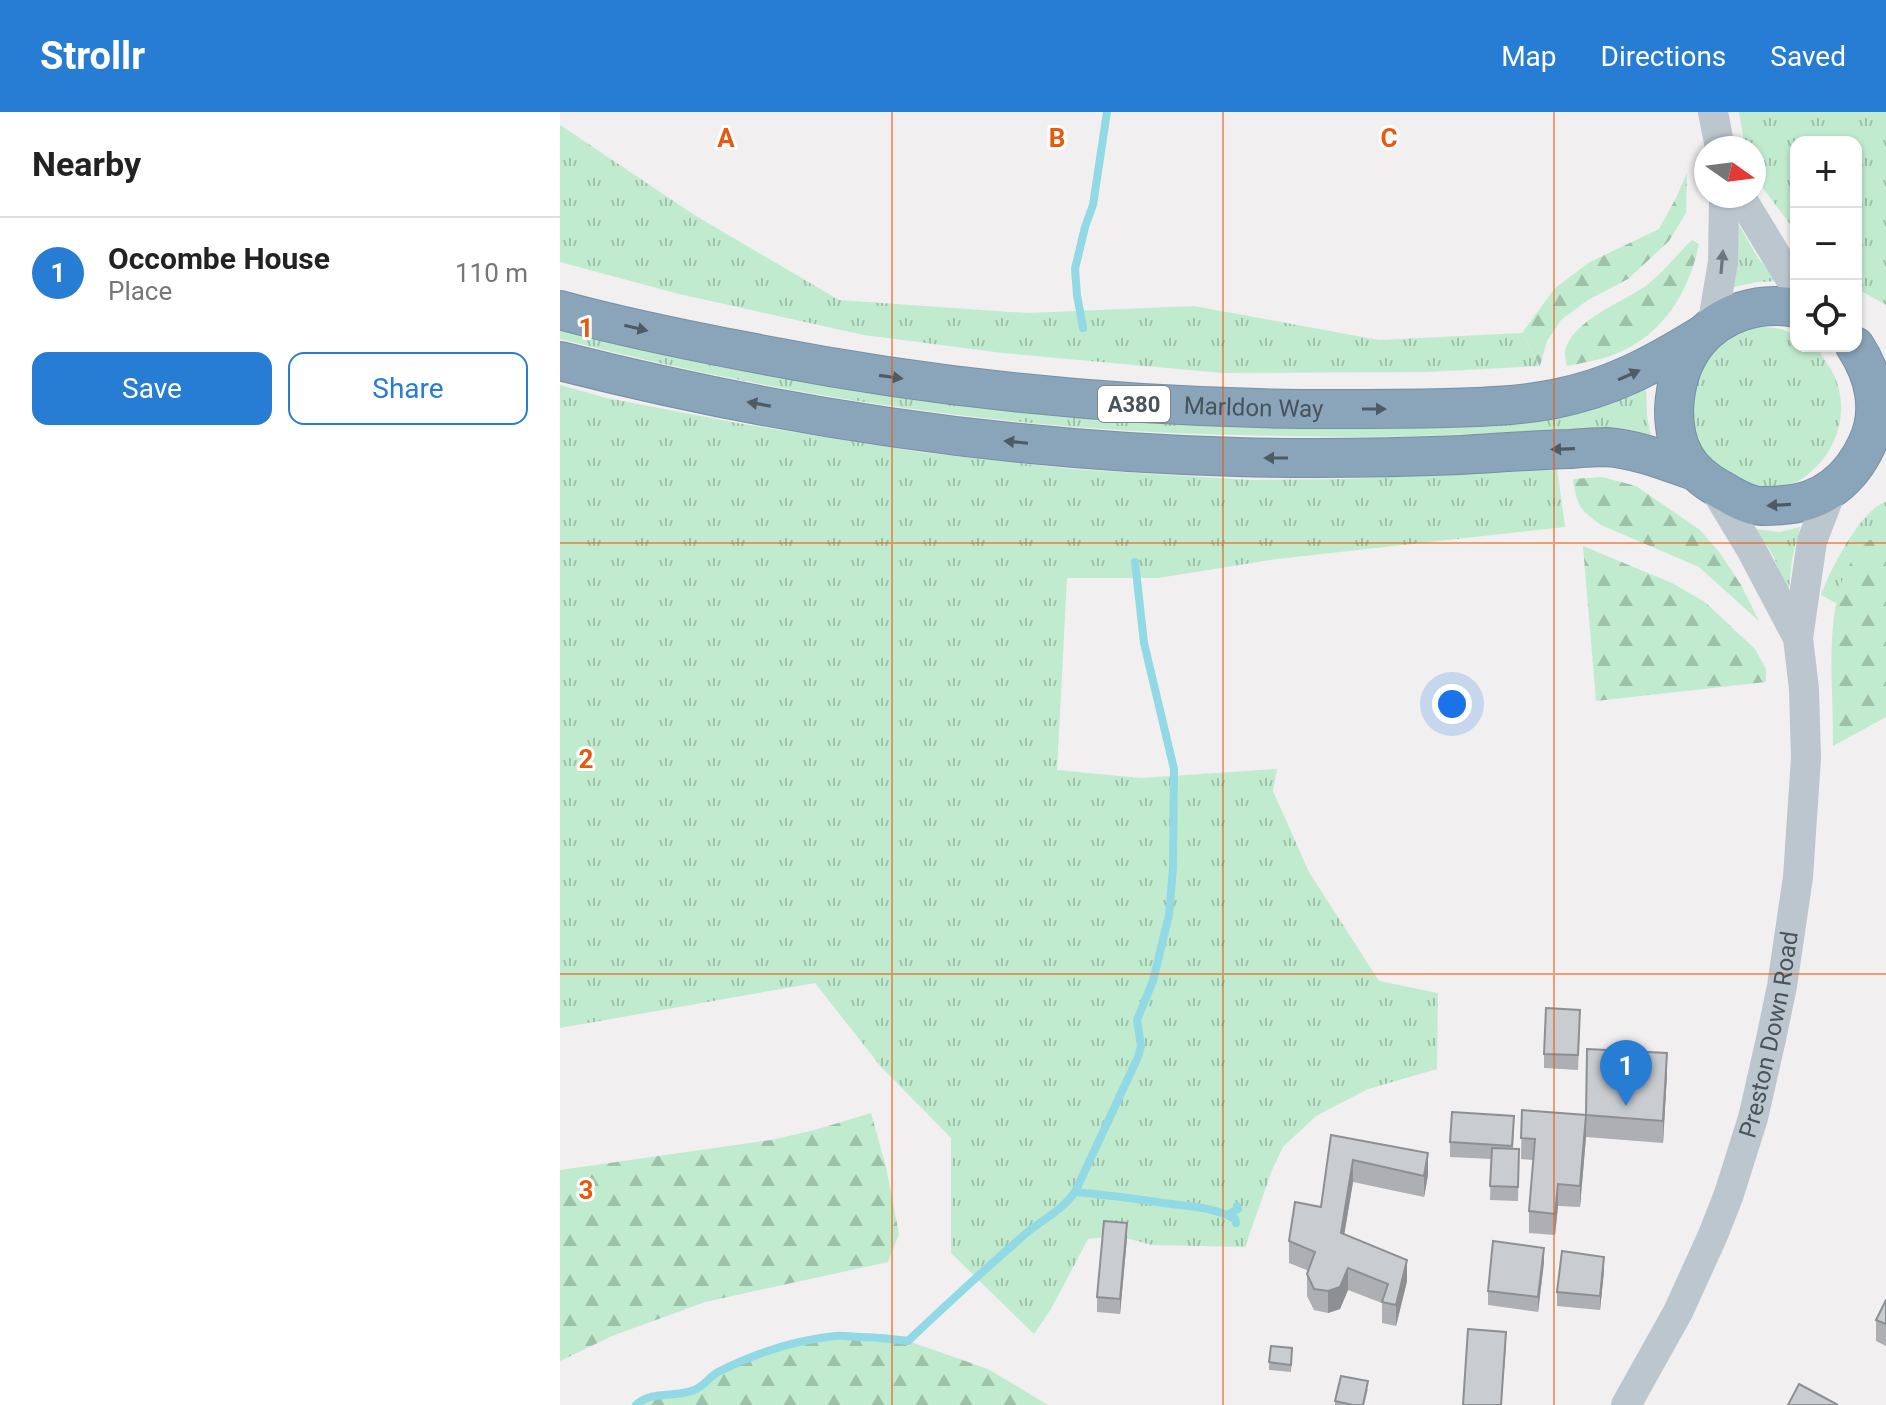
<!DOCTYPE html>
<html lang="en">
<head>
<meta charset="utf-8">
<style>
  body { margin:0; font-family:Roboto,sans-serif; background:#f6f6f6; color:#222 }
  .controls { position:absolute; right:24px; top:24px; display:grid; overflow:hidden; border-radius:16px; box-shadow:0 2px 6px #0004 }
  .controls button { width:72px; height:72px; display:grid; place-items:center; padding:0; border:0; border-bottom:2px solid #e0e0e0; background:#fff; color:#222; font:40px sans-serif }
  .compass { position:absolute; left:1134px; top:24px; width:72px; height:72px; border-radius:50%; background:#fff; box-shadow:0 2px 6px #0004; rotate:104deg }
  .you { position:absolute; left:892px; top:592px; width:28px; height:28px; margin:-20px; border:6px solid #fff; border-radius:50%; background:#1a73e8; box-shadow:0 0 0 12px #1a73e833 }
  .badge { display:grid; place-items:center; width:52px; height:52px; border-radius:50%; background:#277dd3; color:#fff; font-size:26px; font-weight:700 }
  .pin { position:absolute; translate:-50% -66px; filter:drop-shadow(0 2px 4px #0008) }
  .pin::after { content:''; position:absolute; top:42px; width:28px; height:24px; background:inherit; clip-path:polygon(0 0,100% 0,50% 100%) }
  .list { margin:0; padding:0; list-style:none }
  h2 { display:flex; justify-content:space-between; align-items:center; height:104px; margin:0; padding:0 32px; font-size:34px }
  h2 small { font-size:26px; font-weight:400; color:#767676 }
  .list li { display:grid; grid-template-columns:52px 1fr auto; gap:24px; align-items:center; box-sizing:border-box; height:112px; padding:0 32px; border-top:2px solid #e0e0e0 }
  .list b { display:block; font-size:30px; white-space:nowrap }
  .list p { margin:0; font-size:26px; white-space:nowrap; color:#767676 }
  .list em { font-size:26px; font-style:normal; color:#767676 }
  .actions { display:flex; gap:16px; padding:24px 32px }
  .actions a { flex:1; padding:18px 0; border:2px solid #277dd3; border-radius:16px; text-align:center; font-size:28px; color:#277dd3 }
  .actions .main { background:#277dd3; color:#fff }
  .icon { flex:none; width:44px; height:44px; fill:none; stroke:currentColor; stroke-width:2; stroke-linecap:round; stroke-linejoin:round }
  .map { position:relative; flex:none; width:1326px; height:1293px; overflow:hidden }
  header { display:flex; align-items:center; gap:48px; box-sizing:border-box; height:112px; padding:0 40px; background:#277dd3; color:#fff }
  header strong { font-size:38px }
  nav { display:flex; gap:44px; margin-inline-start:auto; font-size:28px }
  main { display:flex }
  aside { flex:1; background:#fff }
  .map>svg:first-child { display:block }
  .grass { fill:url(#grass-tufts) }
  .forest { fill:url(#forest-firs) }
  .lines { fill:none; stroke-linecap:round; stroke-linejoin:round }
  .stream { stroke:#91d9e5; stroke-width:8 }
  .highway-casing { stroke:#7590a6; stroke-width:40 }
  .secondary { stroke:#bcc6cf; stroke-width:30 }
  .highway { stroke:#8aa4ba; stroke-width:38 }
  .wall { fill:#adafb4 }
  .shaded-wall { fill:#8d8f92 }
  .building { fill:#c9ccd1; stroke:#8d8f92; stroke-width:2 }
  .oneway { fill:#6b767e }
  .oneway2 { fill:#4f5b64 }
  .grid { fill:none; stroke:#e8590c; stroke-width:2; stroke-opacity:0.55 }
  .labels { text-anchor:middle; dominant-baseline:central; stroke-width:6; stroke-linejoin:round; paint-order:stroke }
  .shield { fill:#fff; stroke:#7f878c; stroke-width:2 }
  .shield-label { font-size:22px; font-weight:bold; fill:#48535b }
  .street-label { font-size:24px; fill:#48535b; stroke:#fff }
  .grid-label { font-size:26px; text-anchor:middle; font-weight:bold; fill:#e8590c; stroke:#fff; stroke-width:6; stroke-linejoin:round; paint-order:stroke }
</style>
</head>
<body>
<header>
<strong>Strollr</strong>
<nav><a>Map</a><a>Directions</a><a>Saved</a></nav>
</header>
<main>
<aside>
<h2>Nearby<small></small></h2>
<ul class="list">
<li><span class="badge">1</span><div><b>Occombe House</b><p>Place</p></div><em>110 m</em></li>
</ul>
<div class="actions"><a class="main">Save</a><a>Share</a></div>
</aside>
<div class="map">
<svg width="1326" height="1293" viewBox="0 0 1326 1293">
  <defs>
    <pattern id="grass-tufts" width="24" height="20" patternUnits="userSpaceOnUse" patternTransform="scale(2)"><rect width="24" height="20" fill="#c0ebce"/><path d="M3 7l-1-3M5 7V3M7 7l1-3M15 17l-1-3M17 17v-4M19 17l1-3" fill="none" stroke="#9ec1aa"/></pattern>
    <pattern id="forest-firs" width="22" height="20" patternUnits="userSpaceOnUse" patternTransform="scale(2)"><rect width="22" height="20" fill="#c0ebce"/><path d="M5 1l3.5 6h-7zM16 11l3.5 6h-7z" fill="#9ec1aa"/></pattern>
  </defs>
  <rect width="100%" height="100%" fill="#f1efef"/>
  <g class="grass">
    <polygon points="1179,0 1326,0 1326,193 1296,176 1296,30 1236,30 1236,120 1194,64 1194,36 1185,36"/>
    <polygon points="0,13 136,104 279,188 467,201 634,194 819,228 962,221 980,254 866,260 662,261 443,241 304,223 119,182 0,150"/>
    <polygon points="1175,106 1198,146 1218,169 1197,170 1170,176"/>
    <path d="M1198,214l23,3 15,6v11c6,0 13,-1 18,2 6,2 9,9 12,14 29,39 14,93 -26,118 -8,5 -20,10 -29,11 -14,0 -30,-4 -44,-5l-50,-70 39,-78z"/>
    <path d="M0,216l156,35 865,47 65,-21 1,27 4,21c-64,-11 -139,-4 -205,-2 -68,3 -137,2 -205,0 -230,-4 -459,-39 -681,-96z"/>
    <polygon points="0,273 47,286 177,311 367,341 512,357 692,368 788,367 997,356 1005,415 717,447 598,466 507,466 497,658 581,666 717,657 713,679 749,760 819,869 878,881 877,957 808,977 756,1004 723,1035 712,1058 685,1135 592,1133 570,1127 547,1125 528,1127 491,1197 474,1222 391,1141 391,1026 322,956 255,871 0,916"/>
    <path d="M1326,390v30l-20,11 -23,35 -7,25 -15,-8c9,-25 40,-86 65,-93z"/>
    <polygon points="1240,415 1232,447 1228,486 1214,445 1196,417 1220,420"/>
  </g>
  <g class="forest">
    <polygon points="1127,61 1126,101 1109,129 1068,167 1028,188 1001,208 987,229 980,254 962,221 995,176 1030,150 1099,117 1116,86"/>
    <path d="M1132,128l7,4c-11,51 -38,94 -89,112 -14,5 -29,7 -43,10 -1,-4 -2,-8 -2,-12 3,-33 60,-52 83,-70 17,-13 29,-30 44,-44z"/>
    <path d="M1042,365l34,9 64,44 20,23 21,32 18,36 -60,-54 -98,-42c-22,-16 -24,-19 -28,-46z"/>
    <path d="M1326,420v185l-53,29c2,-60 -15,-156 32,-202 5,-5 14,-9 21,-12z"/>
    <polygon points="1023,434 1114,472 1146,491 1195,537 1206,557 1206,570 1036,589"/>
    <polygon points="311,1001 326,1055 339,1122 328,1150 145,1190 52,1224 0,1249 0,1058 211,1028 255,1018"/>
    <path d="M278,1223l34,1 36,5 80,28 60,36h-412c16,-15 39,-7 59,-15 9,-4 15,-14 24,-19 40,-18 77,-28 119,-36z"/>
  </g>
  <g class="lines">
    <g class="stream">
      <polyline points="523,216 517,183 515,157 525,115 533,93 547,0"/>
      <path d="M515,1080c30,3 58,6 88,11 24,3 52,4 72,16l1,4"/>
      <polyline points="669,1102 678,1097 677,1094"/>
      <path d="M76,1293c16,-15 39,-7 58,-15 9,-3 15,-13 24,-18 36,-18 77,-32 117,-36 8,-1 16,1 25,1 16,0 32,2 48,4 38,-36 76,-71 115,-105 18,-16 39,-25 52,-44l63,-135 3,-11 -4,-26 16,-39 16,-66 4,-47 1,-99 -30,-126 -9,-81"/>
    </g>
    <defs>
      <g id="highway">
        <path d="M1236,196c-36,-7 -75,4 -99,34 -15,19 -22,43 -23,68 0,37 13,61 46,79 10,6 21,13 33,16 9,2 20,1 30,0 39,-2 68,-26 84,-61 16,-33 7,-69 -12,-98"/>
        <path id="s2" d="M0,198c62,17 126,30 189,42 192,38 386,57 582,57 38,0 76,0 114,-1 36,-1 73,-2 109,-9 57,-11 99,-34 148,-64"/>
        <path d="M0,249c220,56 449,90 677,96 74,2 149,1 224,-2 36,-2 73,-5 109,-6 12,-1 24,-2 36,-2 30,2 60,14 88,24"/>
      </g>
    </defs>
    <use href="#highway" class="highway-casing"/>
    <g class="secondary">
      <polyline points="1153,0 1160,36"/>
      <polyline points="1180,84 1236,176"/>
      <polyline points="1152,215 1163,150 1164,84"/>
      <polyline points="1153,374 1191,437 1238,526"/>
      <path id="s1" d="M1066,1293l52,-93 35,-77 16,-41 24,-76 18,-79 11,-53 16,-109 8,-119 -2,-69 -6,-51 14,-97 20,-52"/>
    </g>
    <use href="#highway" class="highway"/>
  </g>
  <g class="wall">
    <polygon points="1020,912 1018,958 984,956 984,942"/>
    <polygon points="1107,962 1103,1031 1026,1025 1026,1003"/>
    <polygon points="962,998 1026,1025 1020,1095 998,1094 995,1123 969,1121 969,1099 973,1048 961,1047"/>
    <polygon points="954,1019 953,1037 959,1037 958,1089 930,1088 931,1047 890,1045 890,1030"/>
    <polygon points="771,1023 868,1063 864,1085 793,1070 784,1122 847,1169 836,1214 822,1211 822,1191 788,1178 780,1197 768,1201 754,1198 747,1184 747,1162 749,1159 729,1151 729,1129 761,1095"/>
    <polygon points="567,1126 560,1202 537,1200 537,1185"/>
    <polygon points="984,1150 978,1200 928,1193 928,1179"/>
    <polygon points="1044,1159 1040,1198 997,1194 997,1180"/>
    <polygon points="1326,1188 1326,1234 1316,1229 1316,1208"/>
    <polygon points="732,1244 731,1260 709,1258 709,1250"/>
    <polygon points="808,1277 804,1293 775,1293 775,1289"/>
  </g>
  <g class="shaded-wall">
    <polygon points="1107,941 1107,962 1103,1031 1103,1009"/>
    <polygon points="1026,1003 1026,1025 1020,1095 1020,1074"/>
    <polygon points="868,1041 868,1063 864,1085 864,1064"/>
    <polygon points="793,1048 793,1070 781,1142 781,1121"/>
    <polygon points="998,1072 998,1094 995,1123 995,1102"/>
    <polygon points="567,1111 567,1126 560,1202 560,1187"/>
    <polygon points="984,1136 984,1150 978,1200 978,1185"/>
    <polygon points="1044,1145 1044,1159 1040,1198 1040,1184"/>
    <polygon points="847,1148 847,1169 836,1214 836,1193"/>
    <polygon points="788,1156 788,1178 780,1197 768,1201 768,1179"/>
    <polygon points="946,1220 946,1234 941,1293"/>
  </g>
  <g class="building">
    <polygon points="986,896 1020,898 1018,943 984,942"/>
    <polygon points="1027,937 1107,941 1103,1009 1026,1003"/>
    <polygon points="962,998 1026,1003 1020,1074 998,1072 995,1102 969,1099 975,1027 961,1026"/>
    <polygon points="892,1000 954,1004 952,1034 890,1030"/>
    <polygon points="771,1023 868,1041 864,1064 793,1048 781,1121 847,1148 836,1193 822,1190 828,1172 788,1156 780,1175 768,1179 754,1177 747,1162 755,1140 729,1129 735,1090 761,1095"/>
    <polygon points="932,1036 959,1037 958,1075 930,1074"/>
    <polygon points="544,1109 567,1111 560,1187 537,1185"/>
    <polygon points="933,1129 984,1136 978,1185 928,1179"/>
    <polygon points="1002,1139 1044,1145 1040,1184 997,1180"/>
    <polygon points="1326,1188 1326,1212 1316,1208"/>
    <polygon points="908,1217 946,1220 941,1293 903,1293"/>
    <polygon points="711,1234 732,1236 731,1253 709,1250"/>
    <polygon points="781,1264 808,1269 803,1293 793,1293 775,1289"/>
    <polygon points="1239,1272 1278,1293 1228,1293"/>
  </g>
  <defs><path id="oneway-solid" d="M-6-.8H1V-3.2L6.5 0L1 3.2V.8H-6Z" transform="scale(2)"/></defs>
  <use class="oneway" href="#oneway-solid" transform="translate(1162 150) rotate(-85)"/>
  <g class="oneway2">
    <use href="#oneway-solid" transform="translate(76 216) rotate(13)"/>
    <use href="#oneway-solid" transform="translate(1069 263) rotate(-24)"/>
    <use href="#oneway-solid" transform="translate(331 265) rotate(8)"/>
    <use href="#oneway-solid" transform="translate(199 292) rotate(-170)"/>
    <use href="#oneway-solid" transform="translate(814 297)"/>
    <use href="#oneway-solid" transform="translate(456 330) rotate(-174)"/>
    <use href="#oneway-solid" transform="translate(1003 337) rotate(178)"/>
    <use href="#oneway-solid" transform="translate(716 346) rotate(-180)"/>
    <use href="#oneway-solid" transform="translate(1219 393) rotate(177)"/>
  </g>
  <path class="grid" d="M332,0v1293M663,0v1293M994,0v1293M0,431h1326M0,862h1326"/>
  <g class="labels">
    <rect class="shield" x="538" y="274" width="72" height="36" rx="6"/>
    <g class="shield-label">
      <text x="574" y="292">A380</text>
    </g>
    <g class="street-label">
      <text stroke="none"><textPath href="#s2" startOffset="702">Marldon Way</textPath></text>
      <text stroke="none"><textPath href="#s1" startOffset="400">Preston Down Road</textPath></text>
    </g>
  </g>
  <g class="grid-label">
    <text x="166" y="35">A</text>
    <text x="497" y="35">B</text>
    <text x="829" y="35">C</text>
    <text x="26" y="225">1</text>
    <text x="26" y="656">2</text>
    <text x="26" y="1087">3</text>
  </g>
</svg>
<div class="controls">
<button>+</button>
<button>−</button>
<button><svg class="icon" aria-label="locate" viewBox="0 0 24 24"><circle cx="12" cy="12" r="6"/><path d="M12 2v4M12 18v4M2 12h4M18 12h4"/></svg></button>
</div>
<svg class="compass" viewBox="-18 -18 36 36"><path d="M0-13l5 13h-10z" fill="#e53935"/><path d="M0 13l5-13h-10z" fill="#767676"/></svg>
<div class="you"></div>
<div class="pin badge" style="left:1066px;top:994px">1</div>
</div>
</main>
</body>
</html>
